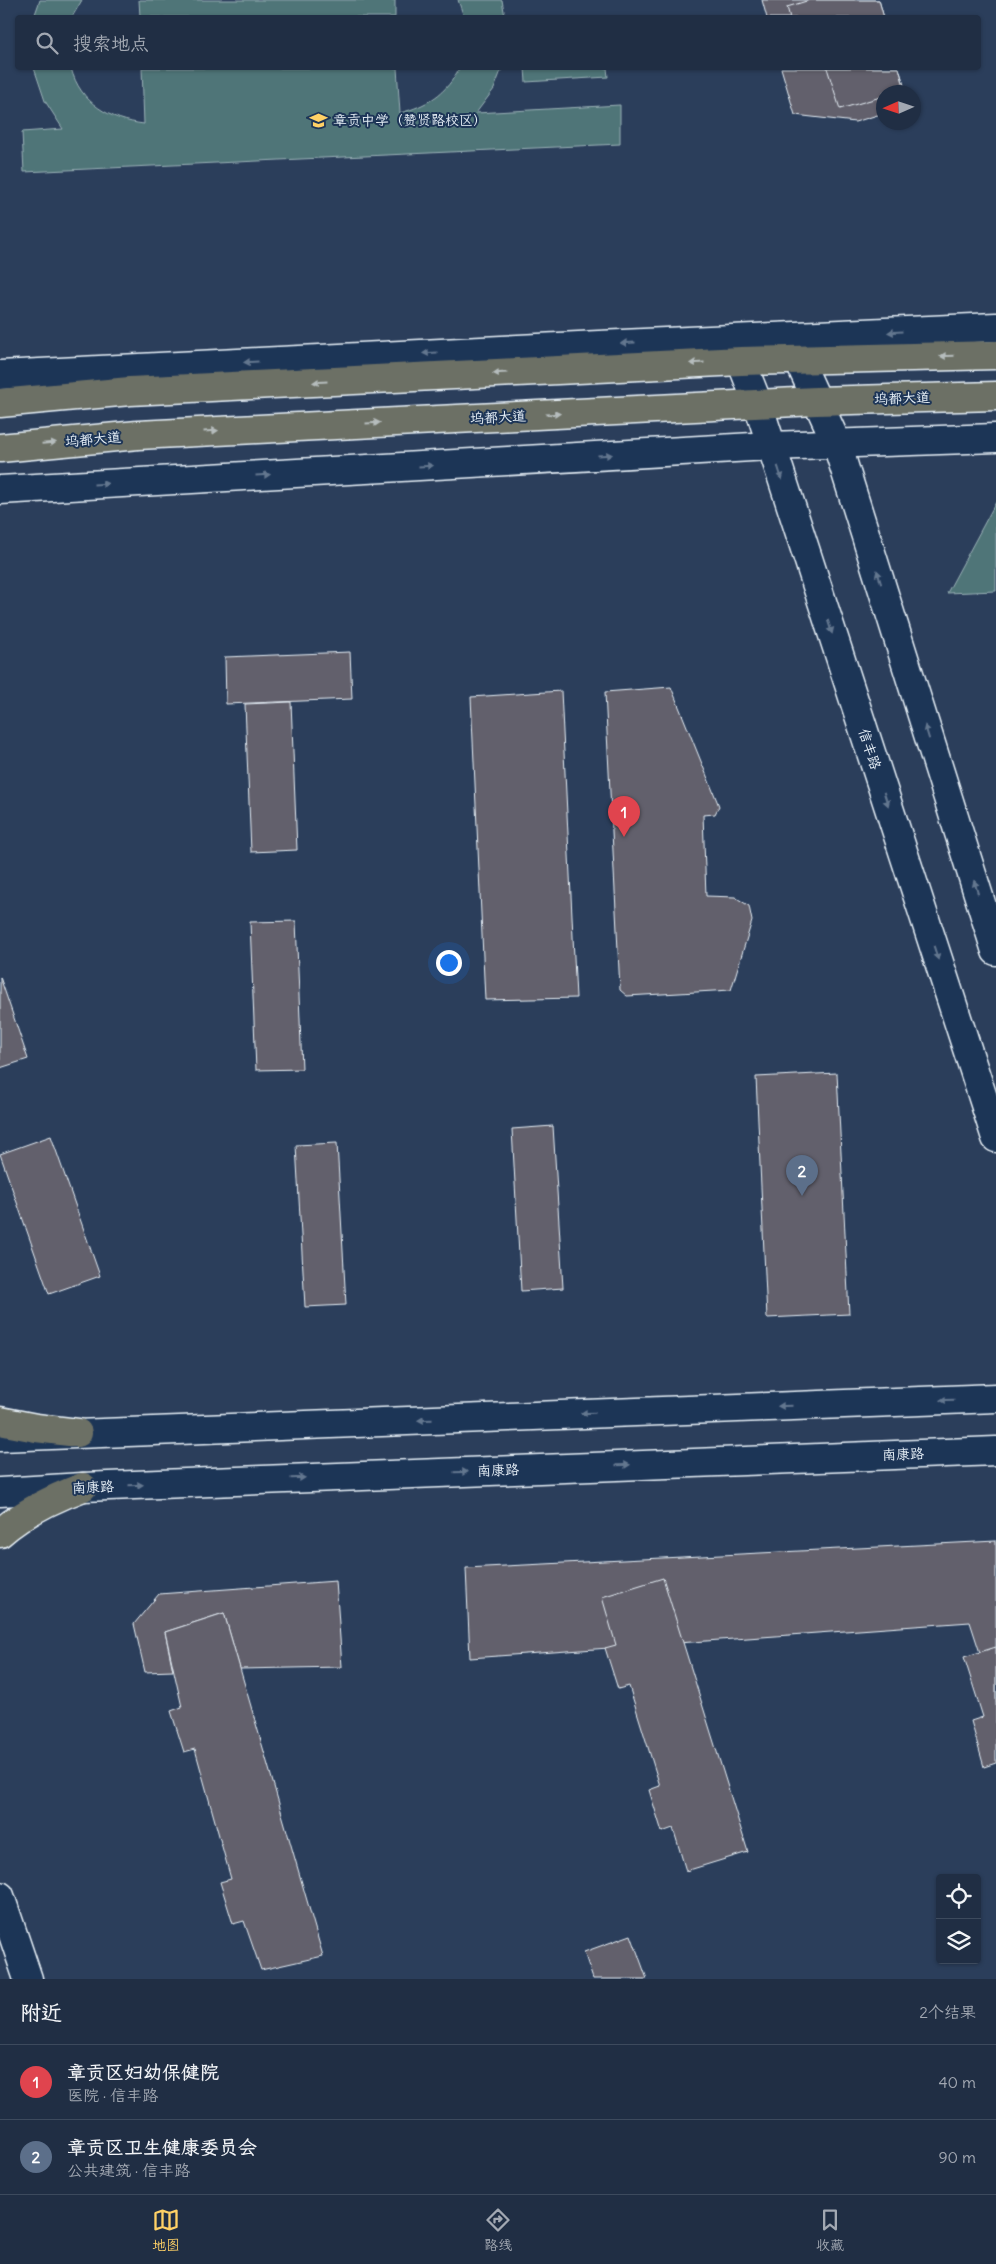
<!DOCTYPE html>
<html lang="zh">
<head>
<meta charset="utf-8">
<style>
  body { margin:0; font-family:Delius,"LXGW WenKai TC",sans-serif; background:#28364b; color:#f1f3f6 }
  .controls { position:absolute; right:15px; bottom:15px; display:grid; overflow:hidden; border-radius:5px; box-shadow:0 1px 4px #0004 }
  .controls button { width:45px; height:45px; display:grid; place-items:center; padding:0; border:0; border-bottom:1px solid #3d4a5d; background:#202e44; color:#f1f3f6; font:25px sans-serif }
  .compass { position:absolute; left:876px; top:85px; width:45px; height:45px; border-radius:50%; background:#202e44; box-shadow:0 1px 4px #0004; rotate:267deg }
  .you { position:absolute; left:448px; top:962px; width:18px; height:18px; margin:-12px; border:4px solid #fff; border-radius:50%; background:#1a73e8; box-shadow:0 0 0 8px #1a73e833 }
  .badge { display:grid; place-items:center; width:32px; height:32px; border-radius:50%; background:#ffd166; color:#fff; font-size:16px; font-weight:700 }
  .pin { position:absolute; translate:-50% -41px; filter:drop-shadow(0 1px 2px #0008) }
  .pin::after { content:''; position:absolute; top:26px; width:18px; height:15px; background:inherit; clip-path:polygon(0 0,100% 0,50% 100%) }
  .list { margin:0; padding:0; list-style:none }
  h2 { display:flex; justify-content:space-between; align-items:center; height:65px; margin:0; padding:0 20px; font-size:21px }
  h2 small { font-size:16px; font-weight:400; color:#a2a8b2 }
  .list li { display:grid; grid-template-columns:32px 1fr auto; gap:15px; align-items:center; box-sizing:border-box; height:75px; padding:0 20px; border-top:1px solid #3d4a5d }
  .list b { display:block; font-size:19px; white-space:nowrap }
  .list p { margin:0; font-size:16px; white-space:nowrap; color:#a2a8b2 }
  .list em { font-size:16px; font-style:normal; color:#a2a8b2 }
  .icon { flex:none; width:28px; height:28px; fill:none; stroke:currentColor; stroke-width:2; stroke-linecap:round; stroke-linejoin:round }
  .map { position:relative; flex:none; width:996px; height:1979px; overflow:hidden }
  .search { position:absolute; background:#202e44; box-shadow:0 1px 4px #0004; left:15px; right:15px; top:15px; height:55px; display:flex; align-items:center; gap:12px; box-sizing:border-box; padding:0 18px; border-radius:5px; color:#a2a8b2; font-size:19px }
  .sheet { height:215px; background:#202e44 }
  nav { display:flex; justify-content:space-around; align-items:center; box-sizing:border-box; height:70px; border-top:1px solid #3d4a5d; background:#202e44; font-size:14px; color:#a2a8b2 }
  nav a { display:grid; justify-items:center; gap:2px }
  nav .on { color:#ffd166 }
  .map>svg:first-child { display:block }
  .green { fill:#4f7578; stroke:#9cb3b8 }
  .building { fill:#62606c; stroke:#e8f1f8 }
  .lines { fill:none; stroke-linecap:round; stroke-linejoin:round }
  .tertiary-casing { stroke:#e8f1f8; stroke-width:31 }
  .secondary-casing { stroke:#e8f1f8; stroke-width:31 }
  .primary-casing { stroke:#e8f1f8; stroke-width:31 }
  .tertiary { stroke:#1d3557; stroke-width:28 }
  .secondary { stroke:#1d3557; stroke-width:28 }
  .primary { stroke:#6c7065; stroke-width:28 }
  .oneway { fill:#64778f }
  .oneway2 { fill:#b6bdbd }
  .labels { text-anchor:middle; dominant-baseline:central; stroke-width:4; stroke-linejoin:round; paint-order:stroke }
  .poi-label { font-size:14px; fill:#e8f1f8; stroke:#1d3557; text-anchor:start }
  .street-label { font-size:14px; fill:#e8f1f8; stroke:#1d3557 }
</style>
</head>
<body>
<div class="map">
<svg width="996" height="1979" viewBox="0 0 996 1979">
  <rect width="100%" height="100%" fill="#2b3e5b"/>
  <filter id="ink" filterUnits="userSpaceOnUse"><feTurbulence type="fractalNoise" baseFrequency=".02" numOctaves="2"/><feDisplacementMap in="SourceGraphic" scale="10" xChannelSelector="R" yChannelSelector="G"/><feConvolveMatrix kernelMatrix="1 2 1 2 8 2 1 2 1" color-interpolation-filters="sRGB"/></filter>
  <g filter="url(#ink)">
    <g class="green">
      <polygon points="40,0 82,0 72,17 34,17"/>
      <polygon points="139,0 395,0 395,17 140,17"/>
      <polygon points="458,0 502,0 505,17 464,17"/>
      <path d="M34,68h37c9,35 39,52 73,56l-2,-56h255l3,45c26,-7 48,-20 59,-45h43l-8,21 -18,24 144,-8v39l-596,28 -2,-40 41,-3 -18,-28z"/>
      <polygon points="525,68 607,68 608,77 526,82"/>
      <polygon points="996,502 996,591 947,593"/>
    </g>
    <g class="building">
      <polygon points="762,0 879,0 884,18 767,18"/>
      <polygon points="879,0 884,18 790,18 787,7 810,0"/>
      <polygon points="781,68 899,68 906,92 884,92 884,113 855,122 795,115"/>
      <polygon points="827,68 899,68 905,90 884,92 884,96 840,109"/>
      <polygon points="350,652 352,699 226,704 225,657"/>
      <polygon points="671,687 719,806 715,814 703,815 706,896 735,897 749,906 752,921 731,990 627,996 620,990 605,692"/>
      <polygon points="561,691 576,998 485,1000 471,697"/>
      <polygon points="291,702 297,850 251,852 245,704"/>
      <polygon points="296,921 302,1069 256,1070 250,922"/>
      <polygon points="0,977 28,1059 0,1068"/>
      <polygon points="837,1073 849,1314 767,1318 756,1077"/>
      <polygon points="553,1126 563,1288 521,1291 512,1129"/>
      <polygon points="51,1136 100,1276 49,1294 0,1154"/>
      <polygon points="337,1143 346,1305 305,1307 296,1145"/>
      <polygon points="996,1541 996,1702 970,1622 470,1658 466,1568"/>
      <polygon points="663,1578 748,1852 686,1871 673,1828 662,1832 649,1790 660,1786 629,1686 618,1689 605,1648 616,1645 602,1597"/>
      <polygon points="336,1581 342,1667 240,1669 224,1613 165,1632 173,1671 145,1672 134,1624 159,1594"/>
      <polygon points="224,1613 323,1956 261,1970 244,1921 233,1924 220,1882 231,1879 195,1749 184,1752 171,1711 182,1707 165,1632"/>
      <polygon points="996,1647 996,1763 984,1767 971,1721 983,1717 964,1657"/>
      <polygon points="631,1935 647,1979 593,1979 584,1952"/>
    </g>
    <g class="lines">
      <defs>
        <g id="tertiary">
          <polyline points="0,375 599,345 996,327"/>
          <polyline points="0,490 771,446 996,438"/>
          <polyline points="0,1896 28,1979"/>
        </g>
        <g id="secondary">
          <polyline points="741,361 758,404 996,1138"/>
          <polyline points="799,361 837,444 996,951"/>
          <polyline points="0,1437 996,1398"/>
          <polyline points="0,1492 83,1487 996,1451"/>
        </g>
        <g id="primary">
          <polyline points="0,403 130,391 741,361 996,355"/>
          <polyline points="0,448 138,435 816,401 996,396"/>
          <polyline points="0,1421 36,1428 78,1433"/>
          <path d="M0,1533c24,-21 53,-35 83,-46"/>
        </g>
      </defs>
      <use href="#tertiary" class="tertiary-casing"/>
      <use href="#secondary" class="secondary-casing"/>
      <use href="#primary" class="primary-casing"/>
      <use href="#tertiary" class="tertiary"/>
      <use href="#secondary" class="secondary"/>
      <use href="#primary" class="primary"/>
    </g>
    <defs><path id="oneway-solid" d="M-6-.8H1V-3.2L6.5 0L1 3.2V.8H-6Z" transform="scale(1.25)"/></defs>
    <g class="oneway">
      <use href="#oneway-solid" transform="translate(895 332) rotate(177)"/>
      <use href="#oneway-solid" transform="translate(628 343) rotate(177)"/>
      <use href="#oneway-solid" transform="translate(430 353) rotate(177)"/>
      <use href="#oneway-solid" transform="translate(251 362) rotate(177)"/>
      <use href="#oneway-solid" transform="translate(605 455) rotate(-3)"/>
      <use href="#oneway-solid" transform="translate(426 466) rotate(-3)"/>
      <use href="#oneway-solid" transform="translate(780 473) rotate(72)"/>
      <use href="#oneway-solid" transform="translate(263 475) rotate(-3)"/>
      <use href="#oneway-solid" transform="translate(101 484) rotate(-3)"/>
      <use href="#oneway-solid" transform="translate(879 577) rotate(-107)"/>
      <use href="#oneway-solid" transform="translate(830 627) rotate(72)"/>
      <use href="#oneway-solid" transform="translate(927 732) rotate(-107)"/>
      <use href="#oneway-solid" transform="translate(886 799) rotate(72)"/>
      <use href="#oneway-solid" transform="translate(976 887) rotate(-107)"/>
      <use href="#oneway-solid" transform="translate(936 953) rotate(72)"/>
      <use href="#oneway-solid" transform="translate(947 1400) rotate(178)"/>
      <use href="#oneway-solid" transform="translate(785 1406) rotate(178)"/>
      <use href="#oneway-solid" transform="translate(588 1413) rotate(178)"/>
      <use href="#oneway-solid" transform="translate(425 1420) rotate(178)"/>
      <use href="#oneway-solid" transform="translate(623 1465) rotate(-2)"/>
      <use href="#oneway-solid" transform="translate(461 1472) rotate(-2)"/>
      <use href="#oneway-solid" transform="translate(298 1478) rotate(-2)"/>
      <use href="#oneway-solid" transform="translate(136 1485) rotate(-2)"/>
    </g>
    <g class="oneway2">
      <use href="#oneway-solid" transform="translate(947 356) rotate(178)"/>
      <use href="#oneway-solid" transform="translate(697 363) rotate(177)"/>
      <use href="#oneway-solid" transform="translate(500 373) rotate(177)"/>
      <use href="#oneway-solid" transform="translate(320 382) rotate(177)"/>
      <use href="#oneway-solid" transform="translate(553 414) rotate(-3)"/>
      <use href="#oneway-solid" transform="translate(373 423) rotate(-3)"/>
      <use href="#oneway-solid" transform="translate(211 431) rotate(-3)"/>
      <use href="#oneway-solid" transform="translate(49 443) rotate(-5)"/>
    </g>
  </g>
  <defs>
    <symbol id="school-bare" viewBox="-9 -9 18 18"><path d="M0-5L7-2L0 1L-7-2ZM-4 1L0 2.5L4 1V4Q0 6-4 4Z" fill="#ffd166" stroke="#1d3557" stroke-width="2.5" paint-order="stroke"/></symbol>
  </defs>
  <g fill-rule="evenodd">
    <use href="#school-bare" x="306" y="108" width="25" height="25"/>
  </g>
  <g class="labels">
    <g class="poi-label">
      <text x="333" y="120">章贡中学（赞贤路校区）</text>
    </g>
    <g class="street-label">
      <text transform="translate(902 398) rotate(-2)">坞都大道</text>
      <text transform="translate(498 417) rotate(-3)">坞都大道</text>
      <text transform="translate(93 439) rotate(-5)">坞都大道</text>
      <text transform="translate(870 749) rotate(72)">信丰路</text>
      <text transform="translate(903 1454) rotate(-2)">南康路</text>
      <text transform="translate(498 1470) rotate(-2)">南康路</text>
      <text transform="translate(93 1487) rotate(-3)">南康路</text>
    </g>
  </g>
</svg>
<div class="controls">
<button><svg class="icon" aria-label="locate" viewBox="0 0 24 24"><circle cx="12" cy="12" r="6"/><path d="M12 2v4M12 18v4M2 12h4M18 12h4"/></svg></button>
<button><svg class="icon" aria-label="layers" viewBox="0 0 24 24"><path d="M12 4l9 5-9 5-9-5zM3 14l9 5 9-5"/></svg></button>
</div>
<svg class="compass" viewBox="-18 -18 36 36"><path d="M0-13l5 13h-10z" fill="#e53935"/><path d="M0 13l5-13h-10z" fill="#a2a8b2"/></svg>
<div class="you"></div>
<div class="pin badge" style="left:624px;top:837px;background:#e0444e">1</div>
<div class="pin badge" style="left:802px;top:1196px;background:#5c6f8a">2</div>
<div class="search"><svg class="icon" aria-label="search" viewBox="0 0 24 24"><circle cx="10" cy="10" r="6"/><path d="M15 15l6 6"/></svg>搜索地点</div>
</div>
<section class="sheet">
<h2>附近<small>2个结果</small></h2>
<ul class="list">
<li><span class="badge" style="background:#e0444e">1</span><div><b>章贡区妇幼保健院</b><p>医院 · 信丰路</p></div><em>40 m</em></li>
<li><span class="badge" style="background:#5c6f8a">2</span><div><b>章贡区卫生健康委员会</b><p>公共建筑 · 信丰路</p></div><em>90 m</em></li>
</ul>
</section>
<nav>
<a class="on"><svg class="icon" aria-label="map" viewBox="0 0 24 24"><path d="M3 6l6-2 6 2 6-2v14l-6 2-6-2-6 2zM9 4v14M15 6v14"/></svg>地图</a>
<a><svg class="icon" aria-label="directions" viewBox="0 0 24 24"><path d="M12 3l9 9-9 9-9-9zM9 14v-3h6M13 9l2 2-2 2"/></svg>路线</a>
<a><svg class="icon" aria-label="saved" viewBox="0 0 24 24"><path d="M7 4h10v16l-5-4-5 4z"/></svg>收藏</a>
</nav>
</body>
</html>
